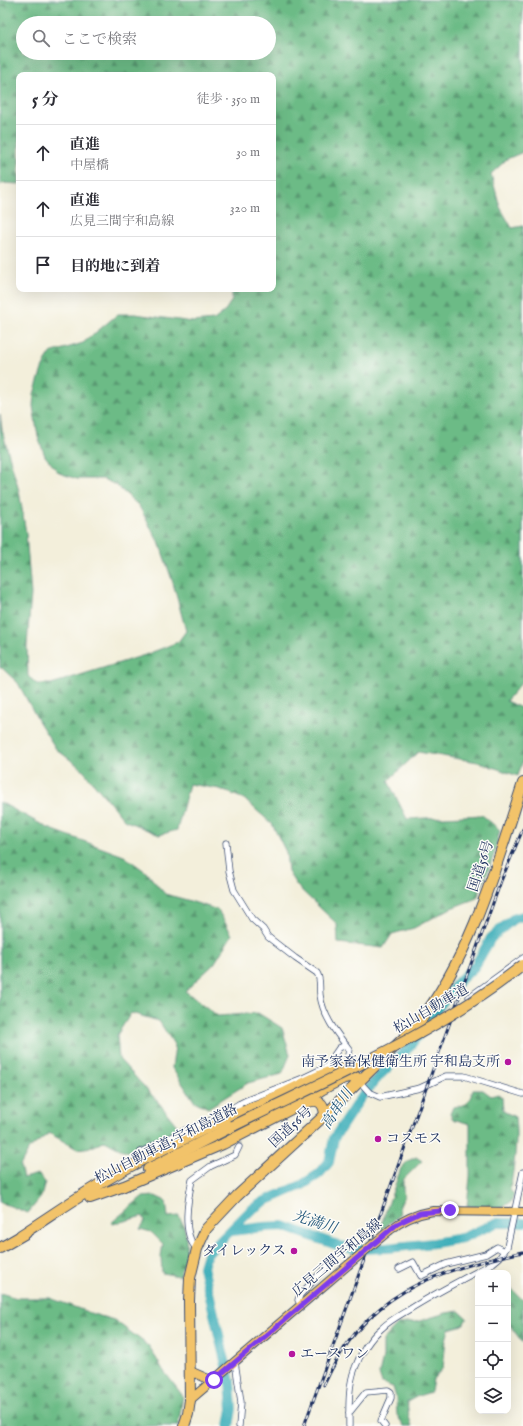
<!DOCTYPE html>
<html lang="ja">
<head>
<meta charset="utf-8">
<style>
  body { margin:0; font-family:"IM FELL English","Noto Serif JP",serif; background:#f7f7f7; color:#2b2b33 }
  .controls { position:absolute; right:12px; bottom:12px; display:grid; overflow:hidden; border-radius:8px; box-shadow:0 4px 16px #0002 }
  .controls button { width:36px; height:36px; display:grid; place-items:center; padding:0; border:0; border-bottom:1px solid #e1e1e2; background:#fff; color:#2b2b33; font:20px sans-serif }
  .stop { position:absolute; width:12px; height:12px; margin:-9px; border:3px solid #7c3aed; border-radius:50%; background:#fff }
  .stop.end { background:#7c3aed; border-color:#fff; box-shadow:0 1px 4px #0008 }
  .list { margin:0; padding:0; list-style:none }
  h2 { display:flex; justify-content:space-between; align-items:center; height:52px; margin:0; padding:0 16px; font-size:17px }
  h2 small { font-size:13px; font-weight:400; color:#7c7c81 }
  .list li { display:grid; grid-template-columns:26px 1fr auto; gap:12px; align-items:center; box-sizing:border-box; height:56px; padding:0 16px; border-top:1px solid #e1e1e2 }
  .list b { display:block; font-size:15px; white-space:nowrap }
  .list p { margin:0; font-size:13px; white-space:nowrap; color:#7c7c81 }
  .list em { font-size:13px; font-style:normal; color:#7c7c81 }
  .icon { flex:none; width:22px; height:22px; fill:none; stroke:currentColor; stroke-width:2; stroke-linecap:round; stroke-linejoin:round }
  .map { position:relative; flex:none; width:523px; height:1426px; overflow:hidden }
  .search { position:absolute; background:#fff; box-shadow:0 4px 16px #0002; left:16px; top:16px; width:260px; height:44px; display:flex; align-items:center; gap:10px; box-sizing:border-box; padding:0 14px; border-radius:22px; color:#7c7c81; font-size:15px }
  .panel { position:absolute; background:#fff; box-shadow:0 4px 16px #0002; left:16px; top:72px; width:260px; height:220px; border-radius:8px }
  .map>svg:first-child { display:block }
  .forest { fill:url(#forest-firs); stroke:#447572; fill-rule:evenodd }
  .lines { fill:none; stroke-linecap:round; stroke-linejoin:round }
  .river { stroke:#3eaeb9; stroke-width:10 }
  .street-tunnel { stroke:#c8c9c2; stroke-width:5.5; stroke-dasharray:5.5 3; stroke-linecap:butt }
  .street-casing { stroke:#3b4c71; stroke-width:7 }
  .primary-casing { stroke:#3b4c71; stroke-width:10 }
  .highway-casing { stroke:#3b4c71; stroke-width:12 }
  .street { stroke:#fff; stroke-width:5.5 }
  .primary { stroke:#f2c36a; stroke-width:8 }
  .highway { stroke:#f2c36a; stroke-width:10 }
  .rail-casing { stroke:#1b2f5e; stroke-width:3 }
  .rail { stroke:#fdfcf7; stroke-width:1.5; stroke-dasharray:4.5; stroke-linecap:butt }
  .primary-bridge-casing { stroke:#3b4c71; stroke-width:10; stroke-linecap:butt }
  .highway-bridge-casing { stroke:#3b4c71; stroke-width:12; stroke-linecap:butt }
  .primary-bridge { stroke:#f2c36a; stroke-width:8 }
  .highway-bridge { stroke:#f2c36a; stroke-width:10 }
  .route { stroke:#7c3aed; stroke-width:5 }
  .poi-dot { fill:#b5179e; stroke:#fdfcf7; stroke-width:1.5 }
  .labels { text-anchor:middle; dominant-baseline:central; stroke-width:3; stroke-linejoin:round; paint-order:stroke }
  .street-label { font-size:14px; fill:#1b2f5e; stroke:#fdfcf7 }
  .poi-label { font-size:14px; fill:#1b2f5e; stroke:#fdfcf7; text-anchor:end }
  .water-label { font-size:15px; font-style:italic; fill:#275b7e; stroke:#fdfcf7 }
</style>
</head>
<body>
<div class="map">
<svg width="523" height="1426" viewBox="0 0 523 1426">
  <defs>
    <pattern id="forest-firs" width="22" height="20" patternUnits="userSpaceOnUse"><rect width="22" height="20" fill="#6cbb86"/><path d="M5 1l3.5 6h-7zM16 11l3.5 6h-7z" fill="#589871"/></pattern>
  </defs>
  <rect width="100%" height="100%" fill="#fdfcf7"/>
  <filter id="ink" filterUnits="userSpaceOnUse"><feTurbulence type="fractalNoise" baseFrequency=".025" numOctaves="2"/><feDisplacementMap in="SourceGraphic" scale="8" xChannelSelector="R" yChannelSelector="G"/><feConvolveMatrix kernelMatrix="1 2 1 2 8 2 1 2 1" color-interpolation-filters="sRGB"/></filter>
  <filter id="wash" filterUnits="userSpaceOnUse"><feTurbulence type="fractalNoise" baseFrequency=".012" numOctaves="4" result="noise"/><feDisplacementMap in="SourceGraphic" scale="16" xChannelSelector="R" yChannelSelector="G"/><feGaussianBlur stdDeviation="0.9" result="paint"/><feColorMatrix in="noise" values="0 0 0 0 0 0 0 0 0 0 0 0 0 0 0 0 0 1.4 0 .05"/><feComposite in="paint" operator="in"/></filter>
  <g filter="url(#wash)">
    <rect width="100%" height="100%" fill="#f3efdb"/>
    <g class="forest">
      <path d="M0,0h523v152l-16,7 -16,15 9,33 12,21 11,-2v455l-17,20 17,8v51l-5,16 -40,-14 -60,-10 -30,29 19,38 75,-4 18,15 -6,25 -17,43 -26,10 -37,20 -22,6 -9,14 -45,-5 -1,-19 -40,-38 -9,-14 -2,-20 -14,-28 -28,-25 -24,-10 -31,-5 -12,46 -18,5 -35,-15 -43,-52 -25,-19 -17,-27 -21,-39 -16,-15h-2v-254l2,16 17,61 7,42 5,61 -4,52 1,30 9,8h14l94,-29 33,-13 8,-11 -13,-48 -13,-38 -21,-39 -23,-21 -13,-6h-26l-18,-6 -14,-17 -7,-19 -5,-31 1,-12 8,-25 8,-16 33,-10 35,-29h17l58,8 21,-2 10,-8 8,-12v-11h41v-214h-254v109l-15,-1 -4,2zM23,23h246v30h-246z"/>
      <path d="M0,802l48,26 76,28 22,16 19,22 22,6 31,10 14,25 -18,29 -29,27 33,25 40,-3 24,15 8,27 -8,19 -34,9 -40,25 -14,-7 -22,-33 3,-22 -16,-25 -28,-8 -14,22 2,24 40,44 19,24c-11,8 -33,27 -47,25 -9,-1 -17,-6 -26,-11l-13,6 -15,2 -28,-16 -20,16 -9,17 3,12 15,-4 7,8 -4,15 -13,16 -28,-11z"/>
      <path d="M473,1090h10l8,6 7,-2 4,3 1,14 12,6c3,24 -1,50 -5,73l4,4 -3,8 -11,6 -33,-2 3,-29v-53l-17,-5 -3,-5 3,-7c14,-2 16,-4 20,-17z"/>
      <polygon points="416,1157 422,1161 403,1180 403,1190 404,1197 399,1208 400,1215 381,1230 381,1225 401,1168 408,1161"/>
      <path d="M155,1196l11,5 2,16 11,-1c12,20 7,40 0,60l-17,-3 -1,-17 2,-12 -12,-12 -11,-3 5,-8 -2,-5 -30,8 -2,-1 31,-26z"/>
      <polygon points="508,1287 510,1287 523,1300 523,1343 508,1323"/>
      <polygon points="0,1293 17,1298 50,1298 93,1314 114,1320 149,1346 163,1370 183,1396 178,1426 0,1426"/>
      <polygon points="459,1311 467,1318 463,1325 449,1329 446,1340 443,1368 433,1379 431,1392 418,1396 407,1402 409,1417 412,1426 404,1426 397,1415 396,1398 393,1387 382,1383 379,1374 383,1357 383,1340 398,1324 416,1322 446,1313"/>
    </g>
    <g class="lines">
      <g class="river">
        <polyline points="231,1231 264,1227 283,1226 340,1246 356,1249 388,1248 434,1243 462,1238 496,1223 523,1223"/>
        <polyline points="229,1426 232,1409 230,1382 203,1267 207,1254 251,1210 265,1201 302,1185 319,1174 329,1162 334,1138 361,1097 381,1074 407,1049 426,1026 440,1005 459,981 475,966 491,938 513,919 523,916"/>
      </g>
    </g>
  </g>
  <g filter="url(#ink)">
    <g class="lines">
      <polyline class="street-tunnel" points="239,1122 239,1147"/>
      <defs>
        <g id="street">
          <path d="M226,843l3,28 5,19 18,29 11,10 5,8 27,21 22,15c4,6 2,14 3,22 3,21 16,38 29,54l-2,12v10"/>
          <polyline points="469,997 523,958"/>
          <polyline points="359,1081 369,1092 380,1097 420,1088 446,1076 464,1076 523,1094"/>
          <polyline points="239,1107 239,1104 247,1100 303,1078 326,1067 339,1048 346,1045"/>
          <polyline points="141,1152 190,1128 204,1124 239,1104"/>
          <path d="M197,1249c-16,-15 -9,-50 -5,-69l19,-14 24,-11 4,-8"/>
          <polyline points="399,1269 413,1262 421,1276 446,1264 486,1254 497,1247 504,1251"/>
          <polyline points="301,1306 298,1300 300,1295 327,1266"/>
          <polyline points="235,1362 241,1402 239,1426"/>
          <polyline points="349,1413 366,1392 388,1390 391,1392 391,1398 381,1421 385,1426"/>
          <path d="M349,1426c0,-19 -1,-40 6,-58 5,-14 15,-30 27,-40 8,-8 18,-13 28,-19 27,-17 55,-31 83,-46l7,-6 7,-10 16,-75"/>
        </g>
        <g id="primary">
          <path d="M390,1230c13,-11 26,-16 43,-19l90,1"/>
          <polyline points="190,1371 206,1378 214,1380"/>
          <polyline points="190,1400 348,1265"/>
        </g>
        <g id="highway">
          <path d="M305,1103c13,-5 19,-1 20,12"/>
          <polyline points="148,1169 233,1126"/>
          <polyline points="90,1198 124,1186 223,1144 299,1105 321,1090 344,1078 351,1077 359,1081"/>
          <path d="M21,1235c37,-24 72,-49 110,-69 50,-27 102,-50 153,-73 13,-6 47,-25 59,-24 7,0 12,7 16,12"/>
          <polyline points="0,1248 26,1233"/>
          <path d="M184,1426l4,-12 2,-14 -1,-99 1,-23 7,-29 9,-20 31,-33 88,-81 92,-90c55,-70 79,-159 106,-242"/>
        </g>
      </defs>
      <use href="#street" class="street-casing"/>
      <use href="#primary" class="primary-casing"/>
      <use href="#highway" class="highway-casing"/>
      <use href="#street" class="street"/>
      <use href="#primary" class="primary"/>
      <use href="#highway" class="highway"/>
      <defs>
        <g id="rail">
          <path d="M324,1385c41,-93 108,-113 199,-133"/>
          <polyline points="304,1426 501,881 523,829"/>
        </g>
      </defs>
      <use href="#rail" class="rail-casing"/>
      <use href="#rail" class="rail"/>
      <defs>
        <polyline id="primary-bridge" points="348,1265 390,1230"/>
        <path id="highway-bridge" d="M233,1126c98,-48 205,-93 290,-161"/>
      </defs>
      <use href="#primary-bridge" class="primary-bridge-casing"/>
      <use href="#highway-bridge" class="highway-bridge-casing"/>
      <use href="#primary-bridge" class="primary-bridge"/>
      <use href="#highway-bridge" class="highway-bridge"/>
    </g>
  </g>
  <g class="lines" filter="url(#ink)">
    <polyline class="route" points="214,1380 397,1224 420,1213 450,1210"/>
  </g>
  <g class="poi-dot">
    <circle cx="508" cy="1062" r="4"/>
    <circle cx="378" cy="1139" r="4"/>
    <circle cx="294" cy="1251" r="4"/>
    <circle cx="292" cy="1354" r="4"/>
  </g>
  <g class="labels">
    <g class="street-label">
      <text transform="translate(481 866) rotate(-72)">国道56号</text>
      <text transform="translate(431 1009) rotate(-30)">松山自動車道</text>
      <text transform="translate(291 1127) rotate(-43)">国道56号</text>
      <text transform="translate(166 1144) rotate(-27)">松山自動車道;宇和島道路</text>
      <text transform="translate(337 1258) rotate(-40)">広見三間宇和島線</text>
    </g>
    <g class="poi-label">
      <text x="500" y="1062">南予家畜保健衛生所 宇和島支所</text>
      <text x="386" y="1139" text-anchor="start">コスモス</text>
      <text x="286" y="1251">ダイレックス</text>
      <text x="300" y="1354" text-anchor="start">エースワン</text>
    </g>
    <g class="water-label">
      <text transform="translate(337 1109) rotate(-57)">高串川</text>
      <text transform="translate(315 1222) rotate(18)">光満川</text>
    </g>
  </g>
</svg>
<div class="controls">
<button>+</button>
<button>−</button>
<button><svg class="icon" aria-label="locate" viewBox="0 0 24 24"><circle cx="12" cy="12" r="6"/><path d="M12 2v4M12 18v4M2 12h4M18 12h4"/></svg></button>
<button><svg class="icon" aria-label="layers" viewBox="0 0 24 24"><path d="M12 4l9 5-9 5-9-5zM3 14l9 5 9-5"/></svg></button>
</div>
<div class="stop" style="left:214px;top:1380px"></div>
<div class="stop end" style="left:450px;top:1210px"></div>
<div class="search"><svg class="icon" aria-label="search" viewBox="0 0 24 24"><circle cx="10" cy="10" r="6"/><path d="M15 15l6 6"/></svg>ここで検索</div>
<section class="panel">
<h2>5 分<small>徒歩 · 350 m</small></h2>
<ul class="list">
<li><svg class="icon" aria-label="ahead" viewBox="0 0 24 24"><path d="M12 20V5M6 11l6-6 6 6"/></svg><div><b>直進</b><p>中屋橋</p></div><em>30 m</em></li>
<li><svg class="icon" aria-label="ahead" viewBox="0 0 24 24"><path d="M12 20V5M6 11l6-6 6 6"/></svg><div><b>直進</b><p>広見三間宇和島線</p></div><em>320 m</em></li>
<li><svg class="icon" aria-label="arrive" viewBox="0 0 24 24"><path d="M6 21V4h12l-3 4 3 4H6"/></svg><div><b>目的地に到着</b></div></li>
</ul>
</section>
</div>
</body>
</html>
